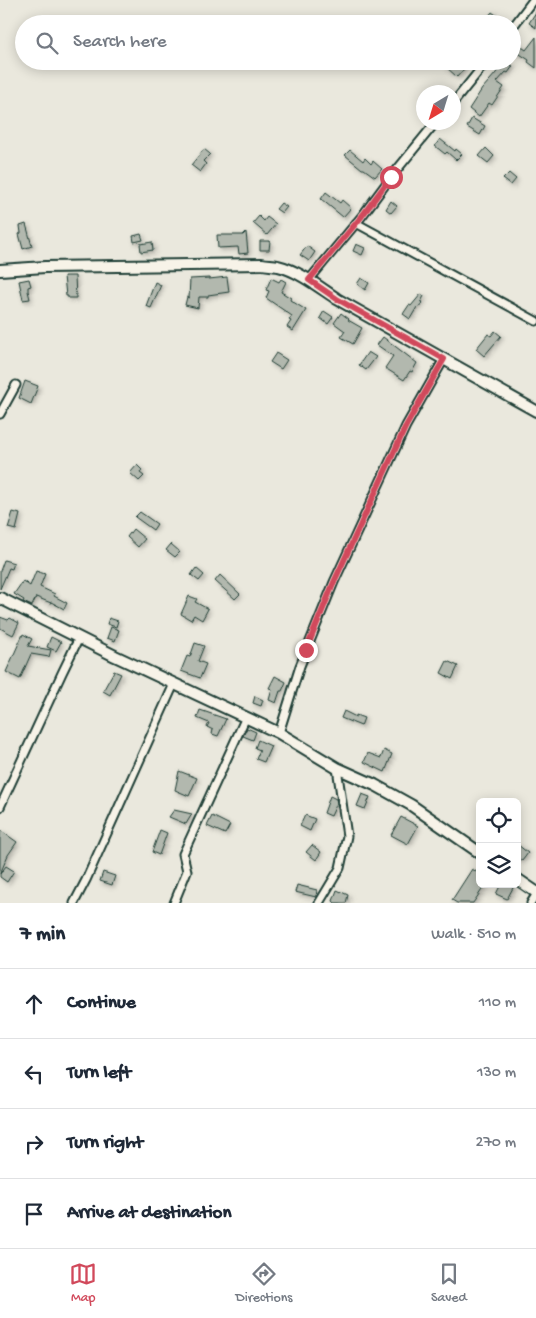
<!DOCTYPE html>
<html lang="en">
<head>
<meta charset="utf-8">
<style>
  body { margin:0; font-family:"Gochi Hand",sans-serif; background:#f2f2f3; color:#1f2937 }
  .controls { position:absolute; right:15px; bottom:15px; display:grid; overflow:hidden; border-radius:8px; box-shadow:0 2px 12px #0003 }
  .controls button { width:45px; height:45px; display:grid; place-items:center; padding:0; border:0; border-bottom:1px solid #e0e1e3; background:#fff; color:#1f2937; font:25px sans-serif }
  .compass { position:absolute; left:416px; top:85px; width:45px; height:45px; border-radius:50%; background:#fff; box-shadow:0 2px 12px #0003; rotate:218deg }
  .stop { position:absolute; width:15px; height:15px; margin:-11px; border:4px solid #d1495b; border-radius:50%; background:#fff }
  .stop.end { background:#d1495b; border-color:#fff; box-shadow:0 1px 5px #0008 }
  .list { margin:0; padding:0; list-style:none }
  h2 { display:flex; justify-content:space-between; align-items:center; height:65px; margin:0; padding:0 20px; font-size:21px }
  h2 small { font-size:16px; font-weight:400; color:#747a83 }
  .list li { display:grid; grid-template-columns:32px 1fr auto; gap:15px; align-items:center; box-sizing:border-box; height:70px; padding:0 20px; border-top:1px solid #e0e1e3 }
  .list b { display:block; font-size:19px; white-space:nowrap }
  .list em { font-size:16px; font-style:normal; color:#747a83 }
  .icon { flex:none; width:28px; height:28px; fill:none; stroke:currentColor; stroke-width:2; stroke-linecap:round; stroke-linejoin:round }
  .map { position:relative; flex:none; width:536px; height:903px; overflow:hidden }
  .search { position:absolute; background:#fff; box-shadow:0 2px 12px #0003; left:15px; right:15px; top:15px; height:55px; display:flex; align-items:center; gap:12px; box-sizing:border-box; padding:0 18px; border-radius:28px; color:#747a83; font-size:19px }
  .sheet { height:345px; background:#fff }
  nav { display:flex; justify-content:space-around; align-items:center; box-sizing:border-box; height:70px; border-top:1px solid #e0e1e3; background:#fff; font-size:14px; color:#747a83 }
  nav a { display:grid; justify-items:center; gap:2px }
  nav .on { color:#d1495b }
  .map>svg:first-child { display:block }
  .building { fill:#b2b8ae; stroke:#1f3d34; filter:url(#shadow) }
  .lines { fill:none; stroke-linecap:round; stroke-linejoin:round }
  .street-casing { stroke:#1f3d34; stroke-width:11 }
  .secondary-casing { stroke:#1f3d34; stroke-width:14 }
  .street { stroke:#f7f3e8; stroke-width:7 }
  .secondary { stroke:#f7f3e8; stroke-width:10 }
  .route { stroke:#d1495b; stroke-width:6 }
</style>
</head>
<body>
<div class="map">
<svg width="536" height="903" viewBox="0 0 536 903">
  <defs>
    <filter id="shadow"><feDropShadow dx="2" dy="2" stdDeviation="2.5" flood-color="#0004"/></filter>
  </defs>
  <rect width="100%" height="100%" fill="#eae8dd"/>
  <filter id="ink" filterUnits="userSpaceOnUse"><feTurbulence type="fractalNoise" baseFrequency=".02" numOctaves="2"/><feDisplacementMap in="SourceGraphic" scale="10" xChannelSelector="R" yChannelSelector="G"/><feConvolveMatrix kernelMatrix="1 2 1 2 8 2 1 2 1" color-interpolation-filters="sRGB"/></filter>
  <g filter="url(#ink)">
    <g class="building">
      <polygon points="492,12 503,20 500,24 492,24 486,19"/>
      <polygon points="536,12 536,28 529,23"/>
      <polygon points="536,37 536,68 528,62 529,60 512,49 516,43 526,50"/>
      <polygon points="451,61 471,61 457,77 446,67"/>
      <polygon points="503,61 505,61 513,66 508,73 506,72 497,82 504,87 492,105 489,103 479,117 469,109 482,89 496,73"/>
      <polygon points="472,118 485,126 480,135 467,127"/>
      <polygon points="440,139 455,151 456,149 462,154 456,160 447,152 445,154 435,146"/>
      <polygon points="486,148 494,156 488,163 479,156"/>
      <polygon points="204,149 210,154 203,161 206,164 200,172 191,165"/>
      <polygon points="350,150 363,161 365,158 371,164 373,161 382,169 375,177 364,169 362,169 345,155"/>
      <polygon points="509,173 516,179 511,185 503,179"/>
      <polygon points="326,192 340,203 342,200 351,208 343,217 321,199"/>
      <polygon points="391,201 397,206 391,213 386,209"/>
      <polygon points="281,203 287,207 282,213 276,209"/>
      <polygon points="259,216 264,221 267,217 276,224 267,235 253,223"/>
      <polygon points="26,224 32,246 23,249 19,234 21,233 20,226"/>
      <polygon points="246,232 248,253 239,254 238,247 218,248 217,235 243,235"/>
      <polygon points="141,234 143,240 134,242 133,236"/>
      <polygon points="260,241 270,241 269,250 260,250"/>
      <polygon points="152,242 153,250 141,252 140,244"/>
      <polygon points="356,244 365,248 362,255 353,251"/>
      <polygon points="307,246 315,252 309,261 300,255"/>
      <polygon points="64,276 75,276 76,298 68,298 68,296 66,296"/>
      <polygon points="227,277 229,292 208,295 208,297 199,297 198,308 185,305 187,297 189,298 190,279 209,278 209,279"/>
      <polygon points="271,278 279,282 281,279 286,282 281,292 291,298 290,300 306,310 293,331 287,327 291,321 289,320 292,316 266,298 269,291 266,290"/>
      <polygon points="361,278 369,283 365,290 357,284"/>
      <polygon points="29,279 31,286 28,287 28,291 30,299 23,300 19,281"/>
      <polygon points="155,282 161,285 151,308 146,306"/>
      <polygon points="421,294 424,296 421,302 422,303 418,308 417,307 410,319 403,314 409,305 411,306"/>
      <polygon points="324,311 333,317 328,324 320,318"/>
      <polygon points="341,313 349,319 348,320 362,328 353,344 341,337 345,331 334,323"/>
      <polygon points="495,331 501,336 484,356 476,349 488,334 491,336"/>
      <polygon points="383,337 417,363 412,372 410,371 404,380 385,368 393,356 377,345"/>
      <polygon points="368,352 376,357 366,370 359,365"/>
      <polygon points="276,353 287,360 281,369 270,362"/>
      <polygon points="25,381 38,386 31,404 19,398"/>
      <polygon points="137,465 142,470 140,473 144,476 139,481 130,473"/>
      <polygon points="13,512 20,514 16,530 8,528"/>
      <polygon points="140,512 157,524 153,530 135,517"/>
      <polygon points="133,529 145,539 138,547 127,537"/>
      <polygon points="171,544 180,552 175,557 166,550"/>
      <polygon points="4,560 14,563 12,569 9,568 0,589 0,571"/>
      <polygon points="196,568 204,575 199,581 191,575"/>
      <polygon points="36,571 45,574 40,587 55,594 54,596 67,603 64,609 51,602 51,603 36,597 32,606 23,602 24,600 14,594 23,581 30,586"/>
      <polygon points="220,575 240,594 235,599 215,581"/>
      <polygon points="189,596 197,599 195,602 208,609 202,620 194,615 191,620 181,614"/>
      <polygon points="0,617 8,620 10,618 19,623 13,635 0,628"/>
      <polygon points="109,618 118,621 116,627 107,624"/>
      <polygon points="111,627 119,630 115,641 107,638"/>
      <polygon points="23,634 32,639 28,646 51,650 49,657 31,654 20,679 6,672"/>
      <polygon points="51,637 61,642 56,651 47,647"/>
      <polygon points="195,643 204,646 198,661 206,664 200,678 181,671 187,656 190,657"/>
      <polygon points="447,661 458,666 452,679 441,673"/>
      <polygon points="114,671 121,674 110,695 103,691"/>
      <polygon points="275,676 286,682 282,691 280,691 276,703 269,700 272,689 269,688"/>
      <polygon points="255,696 263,700 261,706 253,703"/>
      <polygon points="200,710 226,719 218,736 212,734 213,730 207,727 209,723 197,718"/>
      <polygon points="344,711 356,717 356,715 364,718 361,726 341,718"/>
      <polygon points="247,728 256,732 253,740 243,736"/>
      <polygon points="258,740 271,746 264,762 256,759 260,750 255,748"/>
      <polygon points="384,750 392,754 385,772 364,762 368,753 381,758"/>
      <polygon points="179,771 197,778 189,796 175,790"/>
      <polygon points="362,794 370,797 365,809 357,806"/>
      <polygon points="330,796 336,799 337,803 331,816 324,813"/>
      <polygon points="174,810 192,814 186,824 169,817"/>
      <polygon points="305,815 315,819 310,831 300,826"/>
      <polygon points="212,816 230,825 225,834 207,826"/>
      <polygon points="401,817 418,826 408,844 391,835"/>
      <polygon points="0,830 17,842 8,855 0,874 6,866 14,871 7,882 0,877"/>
      <polygon points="160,830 167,833 159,855 152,852"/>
      <polygon points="517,844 528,853 522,861 517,858"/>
      <polygon points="312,845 321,852 316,860 306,852"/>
      <polygon points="472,869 480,874 480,884 486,884 473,903 457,903 452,900"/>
      <polygon points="103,872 115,876 112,885 100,881"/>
      <polygon points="501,884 513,884 514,886 507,899 496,894"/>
      <polygon points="297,885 317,890 316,897 295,892"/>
      <polygon points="337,890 348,895 346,903 335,903 333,901"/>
    </g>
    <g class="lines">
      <defs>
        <g id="street">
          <polyline points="512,28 533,0"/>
          <polyline points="454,102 487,61"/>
          <polyline points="356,223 536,321"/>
          <polyline points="309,280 362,216 391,177 436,122"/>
          <polyline points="0,414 16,385"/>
          <polyline points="279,733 300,666 334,582 406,426 444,359"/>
          <polyline points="0,807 62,673 79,638"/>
          <polyline points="74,903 86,880 174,684"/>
          <polyline points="174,903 187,871 183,854 246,717"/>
          <polyline points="319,903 340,868 347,836 337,768"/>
          <polyline points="531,903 536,895"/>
        </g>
        <g id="secondary">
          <path d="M0,270l45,-3 217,-3c5,1 11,1 16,2 21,5 41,21 59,33l199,112"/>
          <polyline points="0,598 115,656 279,733 337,768 375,785 411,805 480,853"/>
          <polyline points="517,879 536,892"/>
        </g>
      </defs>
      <use href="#street" class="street-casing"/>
      <use href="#secondary" class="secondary-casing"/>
      <use href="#street" class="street"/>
      <use href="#secondary" class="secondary"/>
    </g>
  </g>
  <g class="lines" filter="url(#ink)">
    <polyline class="route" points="306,650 334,582 406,426 444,359 337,299 309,280 362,216 391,177"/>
  </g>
</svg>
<div class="controls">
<button><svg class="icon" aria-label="locate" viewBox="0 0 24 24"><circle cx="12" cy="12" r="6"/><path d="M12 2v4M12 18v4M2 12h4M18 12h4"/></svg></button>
<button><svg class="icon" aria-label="layers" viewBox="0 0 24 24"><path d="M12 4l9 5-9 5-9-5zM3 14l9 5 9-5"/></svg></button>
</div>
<svg class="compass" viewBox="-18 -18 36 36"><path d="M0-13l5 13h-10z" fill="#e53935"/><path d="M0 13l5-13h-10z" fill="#747a83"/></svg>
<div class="stop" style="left:391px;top:177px"></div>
<div class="stop end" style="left:306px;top:650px"></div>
<div class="search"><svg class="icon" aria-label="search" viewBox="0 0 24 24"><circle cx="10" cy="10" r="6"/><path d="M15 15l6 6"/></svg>Search here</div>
</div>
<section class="sheet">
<h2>7 min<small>Walk · 510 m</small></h2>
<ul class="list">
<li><svg class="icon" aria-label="ahead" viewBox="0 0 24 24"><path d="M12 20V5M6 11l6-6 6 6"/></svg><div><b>Continue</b></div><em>110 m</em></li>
<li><svg class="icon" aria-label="left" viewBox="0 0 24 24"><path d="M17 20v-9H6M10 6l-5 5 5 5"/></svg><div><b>Turn left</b></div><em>130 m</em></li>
<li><svg class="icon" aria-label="right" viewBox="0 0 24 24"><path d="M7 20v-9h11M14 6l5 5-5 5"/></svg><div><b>Turn right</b></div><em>270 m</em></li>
<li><svg class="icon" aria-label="arrive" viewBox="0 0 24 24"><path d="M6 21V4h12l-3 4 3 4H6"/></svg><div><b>Arrive at destination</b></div></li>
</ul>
</section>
<nav>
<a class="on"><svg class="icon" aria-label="map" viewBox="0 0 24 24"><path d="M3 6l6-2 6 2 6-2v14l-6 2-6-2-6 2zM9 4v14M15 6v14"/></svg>Map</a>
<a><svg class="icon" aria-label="directions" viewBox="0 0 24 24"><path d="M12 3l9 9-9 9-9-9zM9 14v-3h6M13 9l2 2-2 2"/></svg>Directions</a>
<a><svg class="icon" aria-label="saved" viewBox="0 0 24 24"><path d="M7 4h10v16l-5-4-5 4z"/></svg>Saved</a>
</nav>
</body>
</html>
